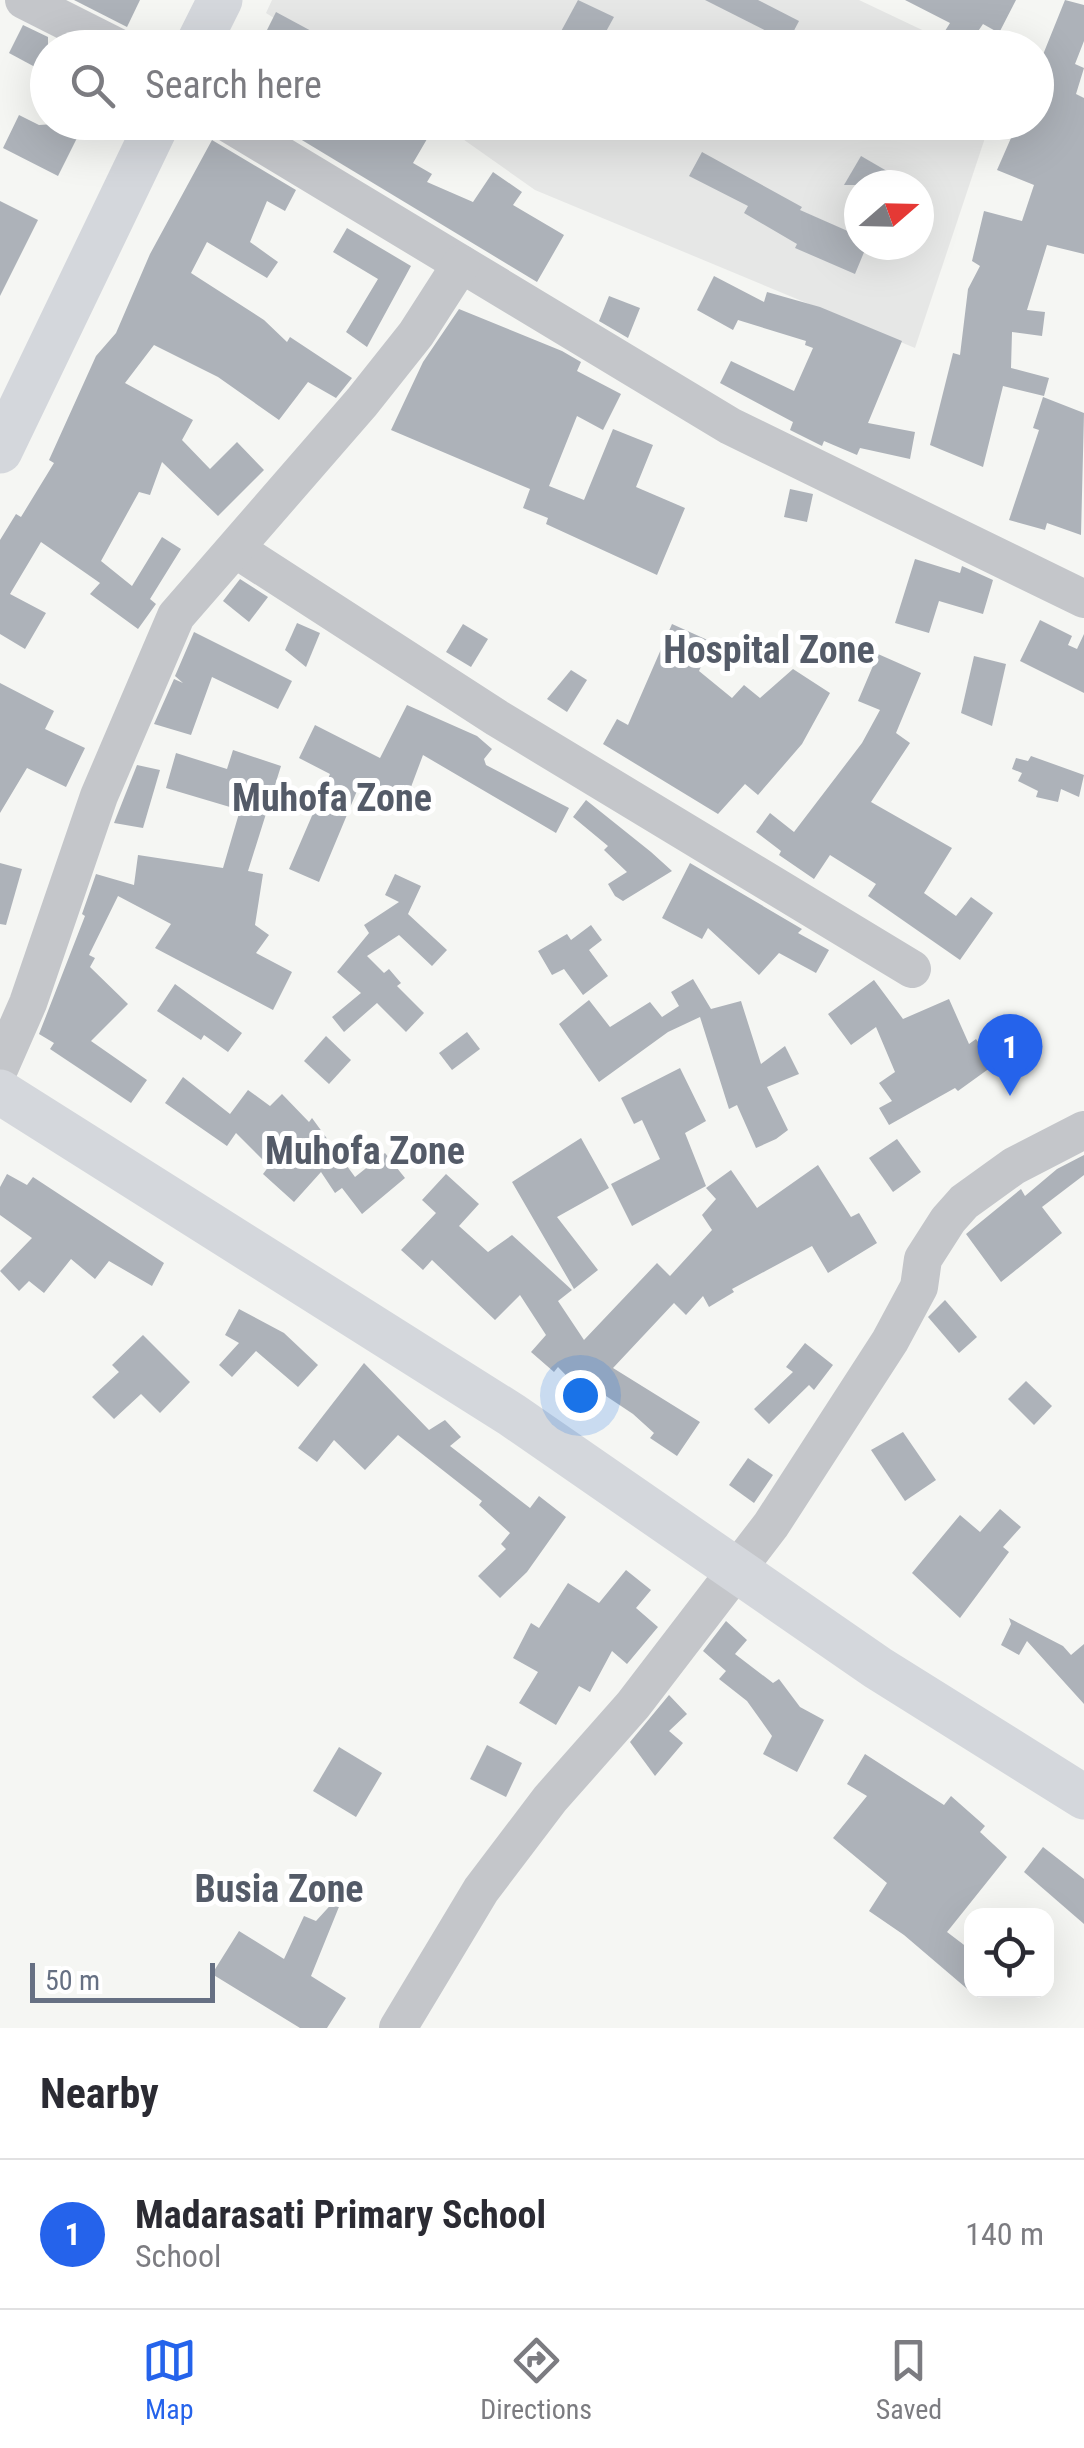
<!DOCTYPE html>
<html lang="en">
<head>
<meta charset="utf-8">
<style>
  body { margin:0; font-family:"Roboto Condensed",sans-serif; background:#f7f7f7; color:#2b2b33 }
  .controls { position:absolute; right:30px; bottom:30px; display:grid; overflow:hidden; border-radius:20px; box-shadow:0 10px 40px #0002 }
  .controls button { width:90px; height:90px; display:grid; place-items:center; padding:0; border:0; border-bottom:2px solid #e1e1e2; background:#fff; color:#2b2b33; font:50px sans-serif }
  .compass { position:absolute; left:844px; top:170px; width:90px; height:90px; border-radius:50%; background:#fff; box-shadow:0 10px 40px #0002; rotate:70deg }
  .scale { position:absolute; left:30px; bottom:25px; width:185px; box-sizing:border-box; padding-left:10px; border:5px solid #667083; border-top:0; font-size:28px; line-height:35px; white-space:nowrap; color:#667083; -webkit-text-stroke:8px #fff; paint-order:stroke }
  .you { position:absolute; left:580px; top:1395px; width:35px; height:35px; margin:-25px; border:8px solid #fff; border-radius:50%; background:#1a73e8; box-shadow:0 0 0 15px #1a73e833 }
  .badge { display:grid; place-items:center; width:65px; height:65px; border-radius:50%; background:#2563eb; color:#fff; font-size:32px; font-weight:700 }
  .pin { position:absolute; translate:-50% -82px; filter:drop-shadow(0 2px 5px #0008) }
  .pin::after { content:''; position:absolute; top:52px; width:35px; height:30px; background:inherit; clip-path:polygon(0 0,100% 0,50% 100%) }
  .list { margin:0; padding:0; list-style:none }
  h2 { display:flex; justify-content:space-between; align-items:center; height:130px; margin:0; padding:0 40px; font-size:42px }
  h2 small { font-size:32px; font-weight:400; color:#7c7c81 }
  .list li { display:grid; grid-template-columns:65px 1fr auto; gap:30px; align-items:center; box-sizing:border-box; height:150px; padding:0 40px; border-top:2px solid #e1e1e2 }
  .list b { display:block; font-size:38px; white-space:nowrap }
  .list p { margin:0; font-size:32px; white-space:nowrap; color:#7c7c81 }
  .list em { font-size:32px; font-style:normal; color:#7c7c81 }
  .icon { flex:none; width:55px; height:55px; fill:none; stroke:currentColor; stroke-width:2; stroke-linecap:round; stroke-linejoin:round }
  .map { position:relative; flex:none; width:1084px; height:2028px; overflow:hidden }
  .search { position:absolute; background:#fff; box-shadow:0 10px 40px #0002; left:30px; right:30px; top:30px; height:110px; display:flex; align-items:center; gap:25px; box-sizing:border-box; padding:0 35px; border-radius:55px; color:#7c7c81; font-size:38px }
  .sheet { height:280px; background:#fff }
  nav { display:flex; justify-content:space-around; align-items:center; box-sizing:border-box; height:140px; border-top:2px solid #e1e1e2; background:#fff; font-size:28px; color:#7c7c81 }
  nav a { display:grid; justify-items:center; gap:5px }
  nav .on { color:#2563eb }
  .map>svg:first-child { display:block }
  .built { fill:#e6e7e6; fill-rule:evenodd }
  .building { fill:#adb2b9 }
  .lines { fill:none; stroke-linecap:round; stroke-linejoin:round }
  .minor { stroke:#c4c6ca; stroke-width:38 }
  .major { stroke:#d4d7dc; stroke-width:45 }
  .labels { text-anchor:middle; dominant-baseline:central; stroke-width:10; stroke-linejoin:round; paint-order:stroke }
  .quarter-label { font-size:38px; font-weight:bold; fill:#545b68; stroke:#fff }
</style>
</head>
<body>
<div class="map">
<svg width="1084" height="2028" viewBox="0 0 1084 2028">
  <rect width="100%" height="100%" fill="#f5f6f3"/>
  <g class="built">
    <polygon points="272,0 859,0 958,47 320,47 266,13"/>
    <path d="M440,123h550l-75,225 -380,-158zM859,185h60v60h-60z"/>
  </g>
  <g class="building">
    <polygon points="74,0 140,0 127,27"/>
    <polygon points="578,0 614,17 597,48 552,48"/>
    <polygon points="705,0 758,0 799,21 788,42"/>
    <polygon points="905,0 1016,0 999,33 983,24 968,46 945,31 950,23"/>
    <polygon points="1065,0 1084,5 1084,41 1075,64 1084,68 1076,94 1084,98 1084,254 1047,245 1027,310 1045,312 1042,336 1012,332 1011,368 1049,378 1044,396 1003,386 983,467 930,445 953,353 960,355 968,289 980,266 972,261 984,211 1022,221 1034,185 997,170 1018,122 1036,122 1036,72"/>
    <polygon points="276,12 315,33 307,48 258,48"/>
    <polygon points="23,25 48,37 48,74 9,53"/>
    <polygon points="19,115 39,125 85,122 58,176 3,148"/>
    <polygon points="272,122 437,122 413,163 432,174 427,182 473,202 493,172 522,192 513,205 564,235 537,282"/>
    <polygon points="212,140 296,190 285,211 267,201 250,242 278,262 267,278 207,242 191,273 264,320 287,342 290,337 352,378 336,398 308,382 279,420 218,377 154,345 125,383 193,420 182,440 210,469 237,442 264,470 218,516 162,462 150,495 139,492 101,561 132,586 162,537 181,549 150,599 156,604 138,629 90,594 100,583 41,542 10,594 46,613 25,649 0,634 0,540 16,514 21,517 54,463 49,460 96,356 116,333 150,254"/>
    <polygon points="702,152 802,207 800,210 859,236 859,245 867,245 855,274 795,248 797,244 744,213 748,206 689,176"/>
    <polygon points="861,156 911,185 844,185"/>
    <polygon points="0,201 38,220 0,296"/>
    <polygon points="347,228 411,266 367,347 346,332 378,279 333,252"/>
    <polygon points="714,276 764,302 767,292 820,307 902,341 868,423 915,432 910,459 860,448 857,455 824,441 822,446 790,430 793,422 720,383 731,361 794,391 813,348 805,345 806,341 738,320 733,330 697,310"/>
    <polygon points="609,296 640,308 628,338 599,321"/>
    <polygon points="459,309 562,351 581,362 577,371 621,394 603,430 577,416 549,486 584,500 613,429 653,445 636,487 685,508 657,575 546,524 548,518 523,508 530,489 391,430 423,362"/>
    <polygon points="1043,397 1084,413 1081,535 1047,523 1045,530 1009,520 1039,430 1033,428"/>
    <polygon points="790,489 813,494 807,522 784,517"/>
    <polygon points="915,559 960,573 962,566 993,580 983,614 939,601 929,633 895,623"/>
    <polygon points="240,579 268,597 249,622 223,601"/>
    <polygon points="1040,620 1072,636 1068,645 1077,649 1084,634 1084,693 1020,661"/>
    <polygon points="297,623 320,633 306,667 285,650"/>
    <polygon points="463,624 488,639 471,667 446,652"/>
    <polygon points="672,624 712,642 699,671 732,698 744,685 760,698 793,669 830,693 802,744 758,795 745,784 718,814 603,744 617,719 628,725"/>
    <polygon points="194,632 292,681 278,709 212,677 191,735 154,724 174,679 183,683 175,676"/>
    <polygon points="878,654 921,673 896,733 910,743 871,802 952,848 924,893 956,916 971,897 993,913 960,960 868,896 876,884 830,855 814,879 779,855 781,851 756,832 770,813 794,832 862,743 880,710 858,701"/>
    <polygon points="974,656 1006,664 992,726 961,713"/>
    <polygon points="571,670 587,680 567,712 547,699"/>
    <polygon points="0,683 54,711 45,729 85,748 66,787 27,768 0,813"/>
    <polygon points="407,705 477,736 492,749 484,759 486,765 569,808 556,833 423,755 405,803 359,786 319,882 289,869 330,774 299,758 315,725 380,758"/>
    <polygon points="233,750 281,766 248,871 263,874 255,925 269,935 256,953 292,972 273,1010 155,948 171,924 118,896 89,955 95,958 90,967 128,1004 91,1041 147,1080 131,1103 50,1049 54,1043 39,1034 85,916 82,914 96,874 134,885 138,855 223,868 240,810 166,788 176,753 227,769"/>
    <polygon points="1031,756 1084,775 1079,797 1061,789 1058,802 1036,797 1038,791 1018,781 1022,773 1012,769 1016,758 1028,761"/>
    <polygon points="137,765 160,770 143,828 114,823"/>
    <polygon points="586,800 651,852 672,871 623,901 615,896 608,884 627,872 604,850 608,846 573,817"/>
    <polygon points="0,863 22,869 6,925 0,924"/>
    <polygon points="690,863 802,929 798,933 829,950 816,973 779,953 759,975 708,928 702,939 662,918"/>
    <polygon points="395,874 421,886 408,914 447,950 432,966 399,935 367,956 384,973 389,969 401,983 397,986 424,1013 406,1032 377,1003 344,1032 332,1017 361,993 337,972 369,933 364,925 399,902 385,895"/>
    <polygon points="591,925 602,940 589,950 608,976 583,995 564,969 552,975 538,951 567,934 571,940"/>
    <polygon points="693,979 711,1009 741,1001 761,1064 785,1046 799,1074 767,1087 788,1130 776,1139 756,1148 737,1105 729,1109 700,1017 668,1032 599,1082 559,1024 589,1000 610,1027 650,1002 662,1017 679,1006 671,992"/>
    <polygon points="874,980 903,1019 949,999 969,1044 976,1039 994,1065 958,1091 955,1088 889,1125 879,1108 892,1101 879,1083 895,1072 876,1027 851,1045 828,1014"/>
    <polygon points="175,984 242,1033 228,1052 204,1035 201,1040 157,1011"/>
    <polygon points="467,1032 480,1049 452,1070 439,1053"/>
    <polygon points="326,1036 351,1060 329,1084 304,1061"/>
    <polygon points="680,1068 706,1121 685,1133 706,1186 632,1226 611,1184 660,1159 642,1120 634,1124 621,1098"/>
    <polygon points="183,1077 230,1114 248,1090 270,1106 282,1094 309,1122 312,1118 355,1177 385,1153 405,1178 362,1214 342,1188 335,1193 321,1172 294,1202 263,1174 269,1166 236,1133 227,1146 165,1103"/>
    <polygon points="581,1138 609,1188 557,1217 598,1270 574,1289 512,1182"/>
    <polygon points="897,1139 921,1172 893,1192 869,1158"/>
    <polygon points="1084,1155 1084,1175 1042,1207 1062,1233 1001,1282 966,1234 1021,1189 1025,1196 1057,1169"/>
    <polygon points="818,1165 851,1217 859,1213 877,1243 828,1273 812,1246 732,1289 734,1292 709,1307 703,1296 686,1315 674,1303 613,1368 700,1422 677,1456 650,1438 654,1433 633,1414 594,1388 586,1396 558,1367 554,1372 531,1352 546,1335 520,1295 495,1320 432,1260 423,1270 401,1250 436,1213 422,1200 446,1174 479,1204 459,1226 488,1252 512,1235 572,1290 558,1301 584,1340 657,1263 670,1276 712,1230 702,1215 716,1199 706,1188 731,1170 757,1208"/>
    <polygon points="7,1174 27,1185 33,1177 164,1263 152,1286 109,1261 95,1279 71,1259 44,1293 29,1281 19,1291 0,1271 32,1238 0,1215 0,1187"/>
    <polygon points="945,1300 977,1337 959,1353 928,1317"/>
    <polygon points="239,1309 284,1333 318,1365 298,1387 256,1351 232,1377 219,1365 239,1343 225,1335"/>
    <polygon points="143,1335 190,1382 160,1413 141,1394 114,1419 92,1397 119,1372 112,1365"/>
    <polygon points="805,1343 833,1365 814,1390 809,1385 769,1424 754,1409 793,1372 786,1367"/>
    <polygon points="364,1363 429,1430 445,1420 461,1437 450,1446 530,1508 539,1496 566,1517 527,1572 500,1598 478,1576 506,1549 501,1544 510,1533 479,1505 482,1501 398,1435 365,1470 334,1440 317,1462 298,1448"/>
    <polygon points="1026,1381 1052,1406 1034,1425 1008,1399"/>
    <polygon points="903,1432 936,1480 905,1501 871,1450"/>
    <polygon points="748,1458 773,1475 754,1503 729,1485"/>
    <polygon points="1000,1509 1021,1527 1003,1547 1009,1552 960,1618 912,1573 960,1515 980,1532"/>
    <polygon points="626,1570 651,1590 636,1608 658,1627 627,1664 612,1651 590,1692 579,1686 556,1725 519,1703 538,1672 513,1658 531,1623 539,1628 568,1583 599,1603"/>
    <polygon points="1009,1618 1063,1646 1071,1655 1084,1644 1084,1704 1027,1641 1019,1655 1001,1645 1011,1624"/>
    <polygon points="726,1621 747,1640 735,1654 773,1683 779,1679 800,1707 824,1720 797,1772 763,1754 772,1736 747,1701 719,1679 726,1671 703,1651"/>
    <polygon points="669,1695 687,1714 669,1731 683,1743 655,1776 630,1742"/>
    <polygon points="487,1745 522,1763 506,1797 470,1779"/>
    <polygon points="339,1747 382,1773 356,1817 313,1791"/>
    <polygon points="865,1754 944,1805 951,1796 985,1826 980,1832 1007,1857 947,1932 972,1951 972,1993 904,1935 869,1911 887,1883 833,1838 867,1796 847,1784"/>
    <polygon points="1043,1847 1084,1879 1084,1924 1024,1872"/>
    <polygon points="347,1887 311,1976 346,1998 327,2028 300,2028 212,1974 239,1931 284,1959 304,1916 316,1921"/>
  </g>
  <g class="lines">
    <g class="minor">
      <polyline points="24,0 119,48"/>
      <polyline points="226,122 730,426 1084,599"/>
      <polyline points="237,550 497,718 912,969"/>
      <polyline points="0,1067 28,1003 99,796 176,616 362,402 416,334 461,264"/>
      <polyline points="398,2028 481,1890 550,1799 633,1705 771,1525 890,1341 919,1287 923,1259 948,1220 964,1202 1014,1166 1084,1130"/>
    </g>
    <g class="major">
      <polyline points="196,48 220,0"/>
      <polyline points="0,451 158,122"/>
      <polyline points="0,1092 512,1415 878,1668 1084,1797"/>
    </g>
  </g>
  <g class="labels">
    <g class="quarter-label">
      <text x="769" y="650">Hospital Zone</text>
      <text x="332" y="798">Muhofa Zone</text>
      <text x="365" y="1151">Muhofa Zone</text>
      <text x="279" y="1889">Busia Zone</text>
    </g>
  </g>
</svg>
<div class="controls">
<button><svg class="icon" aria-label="locate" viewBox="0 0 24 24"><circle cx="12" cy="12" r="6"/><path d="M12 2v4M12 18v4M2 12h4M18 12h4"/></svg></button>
</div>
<svg class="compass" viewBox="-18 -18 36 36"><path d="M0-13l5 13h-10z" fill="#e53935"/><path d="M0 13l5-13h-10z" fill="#7c7c81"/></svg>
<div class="scale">50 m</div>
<div class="you"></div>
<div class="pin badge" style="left:1010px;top:1096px">1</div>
<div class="search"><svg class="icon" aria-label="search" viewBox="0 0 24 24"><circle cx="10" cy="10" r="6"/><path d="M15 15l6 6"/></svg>Search here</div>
</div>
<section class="sheet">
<h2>Nearby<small></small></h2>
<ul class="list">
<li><span class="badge">1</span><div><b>Madarasati Primary School</b><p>School</p></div><em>140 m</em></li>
</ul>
</section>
<nav>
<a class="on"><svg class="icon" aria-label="map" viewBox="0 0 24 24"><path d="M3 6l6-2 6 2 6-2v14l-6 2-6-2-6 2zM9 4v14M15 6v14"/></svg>Map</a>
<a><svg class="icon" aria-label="directions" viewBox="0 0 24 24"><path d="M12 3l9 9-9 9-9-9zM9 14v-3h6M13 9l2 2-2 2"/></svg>Directions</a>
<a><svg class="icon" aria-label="saved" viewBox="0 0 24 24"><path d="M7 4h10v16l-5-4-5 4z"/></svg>Saved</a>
</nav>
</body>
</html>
